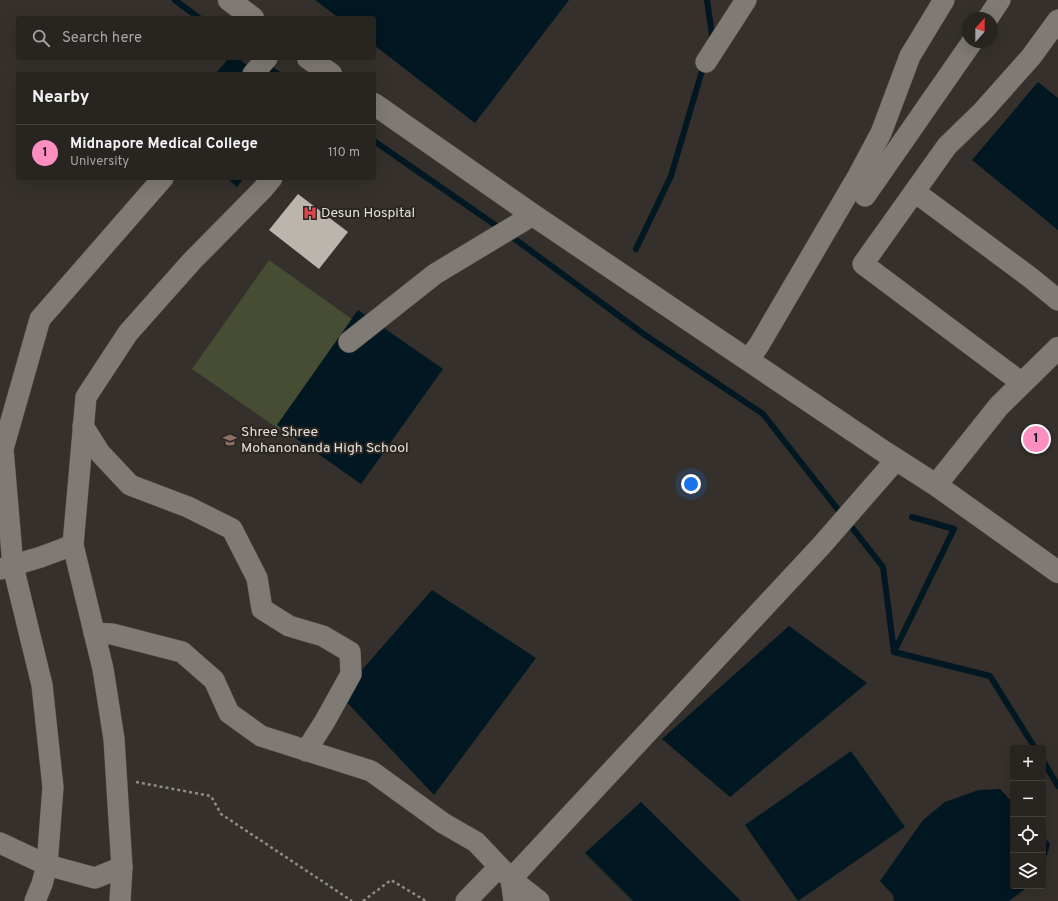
<!DOCTYPE html>
<html lang="en">
<head>
<meta charset="utf-8">
<style>
  body { margin:0; font-family:Overpass,sans-serif; background:#34302d; color:#f1f3f6 }
  .controls { position:absolute; right:12px; bottom:12px; display:grid; overflow:hidden; border-radius:4px; box-shadow:0 4px 16px #0002 }
  .controls button { width:36px; height:36px; display:grid; place-items:center; padding:0; border:0; border-bottom:1px solid #44413e; background:#282420; color:#f1f3f6; font:20px sans-serif }
  .compass { position:absolute; left:962px; top:12px; width:36px; height:36px; border-radius:50%; background:#282420; box-shadow:0 4px 16px #0002; rotate:21deg }
  .you { position:absolute; left:691px; top:484px; width:14px; height:14px; margin:-10px; border:3px solid #fff; border-radius:50%; background:#1a73e8; box-shadow:0 0 0 6px #1a73e833 }
  .badge { display:grid; place-items:center; width:26px; height:26px; border-radius:50%; background:#fd8ec0; color:#111; font-size:13px; font-weight:700 }
  .pin { position:absolute; translate:-50% -50%; border:2px solid #fff; box-shadow:0 1px 4px #0006 }
  .list { margin:0; padding:0; list-style:none }
  h2 { display:flex; justify-content:space-between; align-items:center; height:52px; margin:0; padding:0 16px; font-size:17px }
  h2 small { font-size:13px; font-weight:400; color:#a5a4a5 }
  .list li { display:grid; grid-template-columns:26px 1fr auto; gap:12px; align-items:center; box-sizing:border-box; height:56px; padding:0 16px; border-top:1px solid #44413e }
  .list b { display:block; font-size:15px; white-space:nowrap }
  .list p { margin:0; font-size:13px; white-space:nowrap; color:#a5a4a5 }
  .list em { font-size:13px; font-style:normal; color:#a5a4a5 }
  .icon { flex:none; width:22px; height:22px; fill:none; stroke:currentColor; stroke-width:2; stroke-linecap:round; stroke-linejoin:round }
  .map { position:relative; flex:none; width:1058px; height:901px; overflow:hidden }
  .search { position:absolute; background:#282420; box-shadow:0 4px 16px #0002; left:16px; top:16px; width:360px; height:44px; display:flex; align-items:center; gap:10px; box-sizing:border-box; padding:0 14px; border-radius:4px; color:#a5a4a5; font-size:15px }
  .panel { position:absolute; background:#282420; box-shadow:0 4px 16px #0002; left:16px; top:72px; width:360px; height:108px; border-radius:4px }
  .map>svg:first-child { display:block }
  .green { fill:#474d33 }
  .water { fill:#011721 }
  .lines { fill:none; stroke-linecap:round; stroke-linejoin:round }
  .stream { stroke:#011721; stroke-width:6 }
  .building { fill:#bcb5ae }
  .minor-casing { stroke:#504c47; stroke-width:22 }
  .tertiary-casing { stroke:#504c47; stroke-width:23 }
  .secondary-casing { stroke:#504c47; stroke-width:23 }
  .path { stroke:#8f8b87; stroke-width:2.5; stroke-dasharray:3 3; stroke-linecap:butt }
  .minor { stroke:#807a74; stroke-width:21 }
  .tertiary { stroke:#807a74; stroke-width:22 }
  .secondary { stroke:#807a74; stroke-width:22 }
  .labels { text-anchor:middle; dominant-baseline:central; stroke-width:4; stroke-linejoin:round; paint-order:stroke }
  .poi-label { font-size:14px; fill:#e3dfdc; stroke:#2b2621; text-anchor:start }
</style>
</head>
<body>
<div class="map">
<svg width="1058" height="901" viewBox="0 0 1058 901">
  <rect width="100%" height="100%" fill="#35302b"/>
  <polygon class="green" points="269,260 370,332 293,439 192,369"/>
  <g class="water">
    <polygon points="315,0 569,0 475,123 374,45 374,18 339,18"/>
    <polygon points="229,58 238,58 257,74 215,74"/>
    <polygon points="1038,82 1058,98 1058,230 972,160"/>
    <polygon points="227,178 244,178 237,187"/>
    <polygon points="358,310 443,369 361,484 277,425"/>
    <polygon points="432,590 536,658 434,795 340,695"/>
    <polygon points="789,626 867,683 730,797 662,739"/>
    <polygon points="851,751 905,827 798,901 745,825"/>
    <polygon points="1000,789 1013,803 1013,886 1029,886 1009,901 894,901 893,895 880,881 923,820 945,802 979,790"/>
    <polygon points="641,802 741,901 633,901 585,853"/>
    <polygon points="1043,836 1050,844 1043,869"/>
  </g>
  <g class="lines">
    <g class="stream">
      <polyline points="175,0 199,18"/>
      <polyline points="707,0 712,35 711,40"/>
      <polyline points="264,65 278,74"/>
      <polyline points="374,141 501,229"/>
      <polyline points="508,234 645,335 763,414 883,567 894,652 990,676 1035,748"/>
      <polyline points="636,249 671,176 704,64"/>
      <polyline points="894,652 954,529 912,517"/>
      <polyline points="1043,761 1058,786"/>
    </g>
  </g>
  <polygon class="building" points="298,194 348,232 319,269 269,230"/>
  <g class="lines">
    <defs>
      <g id="minor">
        <polyline points="988,18 1000,0"/>
        <polyline points="706,62 746,0"/>
        <polyline points="253,74 267,58"/>
        <polyline points="915,192 1031,278 1058,300"/>
        <polyline points="865,196 972,42"/>
        <polyline points="349,342 435,274 533,215"/>
        <polyline points="748,360 759,345 858,176 881,133 910,56 944,0"/>
        <polyline points="1022,383 863,264 947,146 982,112 1031,57 1058,20"/>
        <polyline points="83,426 100,453 130,485 188,507 232,529 257,578 262,609 289,626 323,636 350,652 351,674 325,721 306,751"/>
        <polyline points="1,569 41,557 73,545"/>
        <polyline points="94,633 112,634 182,652 214,680 229,713 261,736 371,771 443,823 476,842 511,879 539,901"/>
        <polyline points="0,843 47,865 95,878 122,867"/>
        <polyline points="35,901 42,884 47,865 53,787 42,685 13,566 3,449 40,319 163,178"/>
        <polyline points="120,901 122,867 114,739 103,669 73,545 86,397 128,333 192,261 262,190 272,178"/>
        <polyline points="466,901 499,867"/>
        <polyline points="514,901 511,879 821,546 896,460"/>
      </g>
      <polyline id="tertiary" points="936,485 999,406 1058,348"/>
      <g id="secondary">
        <polyline points="229,0 253,18"/>
        <polyline points="308,58 331,74"/>
        <polyline points="374,104 533,215 886,453 936,485 1058,572"/>
      </g>
    </defs>
    <use href="#minor" class="minor-casing"/>
    <use href="#tertiary" class="tertiary-casing"/>
    <use href="#secondary" class="secondary-casing"/>
    <g class="path">
      <polyline points="136,782 211,796 221,814 352,901"/>
      <polyline points="363,901 391,880 426,901"/>
    </g>
    <use href="#minor" class="minor"/>
    <use href="#tertiary" class="tertiary"/>
    <use href="#secondary" class="secondary"/>
  </g>
  <defs>
    <symbol id="hospital-bare" viewBox="-9 -9 18 18"><path d="M-5-5h3v3.5h4V-5h3V5h-3V1.5h-4V5h-3Z" fill="#e0444e" stroke="#2b2621" stroke-width="2.5" paint-order="stroke"/></symbol>
    <symbol id="school-bare" viewBox="-9 -9 18 18"><path d="M0-5L7-2L0 1L-7-2ZM-4 1L0 2.5L4 1V4Q0 6-4 4Z" fill="#8d6e63" stroke="#2b2621" stroke-width="2.5" paint-order="stroke"/></symbol>
  </defs>
  <g fill-rule="evenodd">
    <use href="#hospital-bare" x="300" y="203" width="20" height="20"/>
    <use href="#school-bare" x="220" y="430" width="20" height="20"/>
  </g>
  <g class="labels">
    <g class="poi-label">
      <text x="321" y="213">Desun Hospital</text>
      <text x="241" y="432">Shree Shree<tspan x="241" dy="16">Mohanonanda High School</tspan></text>
    </g>
  </g>
</svg>
<div class="controls">
<button>+</button>
<button>−</button>
<button><svg class="icon" aria-label="locate" viewBox="0 0 24 24"><circle cx="12" cy="12" r="6"/><path d="M12 2v4M12 18v4M2 12h4M18 12h4"/></svg></button>
<button><svg class="icon" aria-label="layers" viewBox="0 0 24 24"><path d="M12 4l9 5-9 5-9-5zM3 14l9 5 9-5"/></svg></button>
</div>
<svg class="compass" viewBox="-18 -18 36 36"><path d="M0-13l5 13h-10z" fill="#e53935"/><path d="M0 13l5-13h-10z" fill="#a5a4a5"/></svg>
<div class="you"></div>
<div class="pin badge" style="left:1036px;top:439px">1</div>
<div class="search"><svg class="icon" aria-label="search" viewBox="0 0 24 24"><circle cx="10" cy="10" r="6"/><path d="M15 15l6 6"/></svg>Search here</div>
<section class="panel">
<h2>Nearby<small></small></h2>
<ul class="list">
<li><span class="badge">1</span><div><b>Midnapore Medical College</b><p>University</p></div><em>110 m</em></li>
</ul>
</section>
</div>
</body>
</html>
